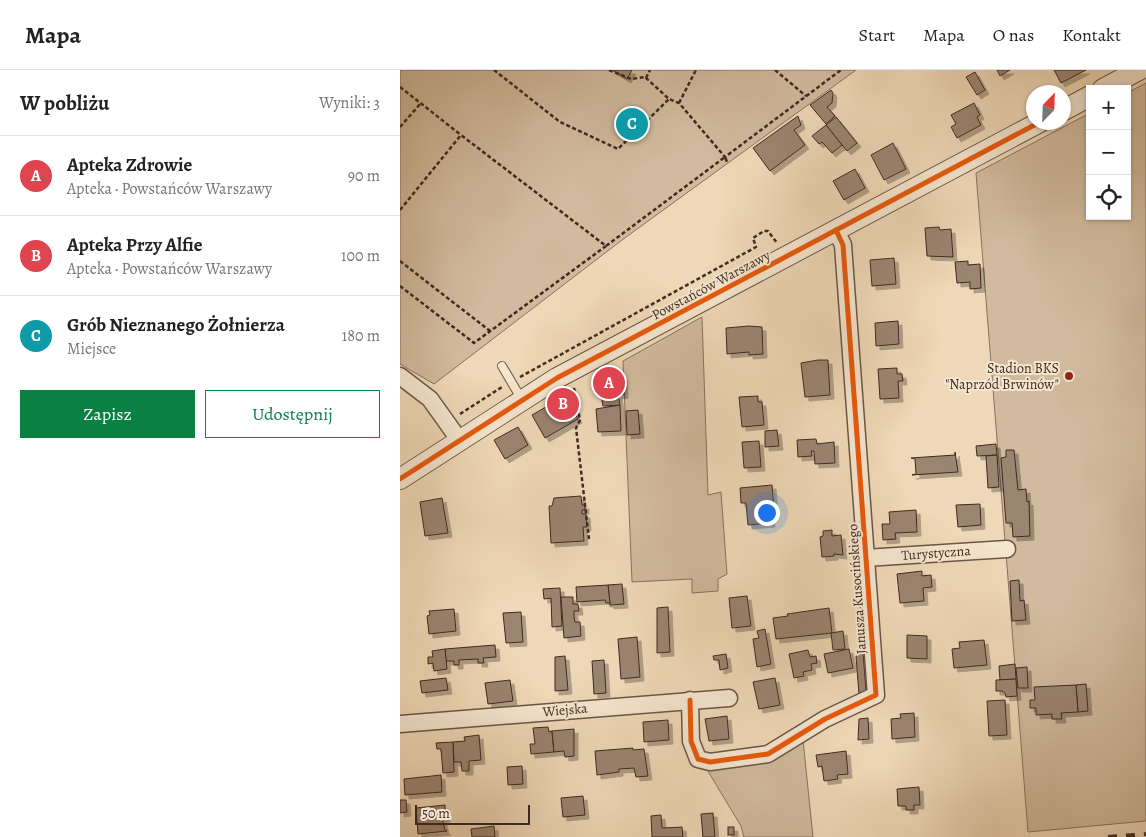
<!DOCTYPE html>
<html lang="pl">
<head>
<meta charset="utf-8">
<style>
  body { margin:0; font-family:Alegreya,serif; background:#f2f2f2; color:#222 }
  .controls { position:absolute; right:15px; top:15px; display:grid; overflow:hidden; border-radius:0px; box-shadow:0 1px 4px #0004 }
  .controls button { width:45px; height:45px; display:grid; place-items:center; padding:0; border:0; border-bottom:1px solid #e0e0e0; background:#fff; color:#222; font:25px sans-serif }
  .compass { position:absolute; left:626px; top:15px; width:45px; height:45px; border-radius:50%; background:#fff; box-shadow:0 1px 4px #0004; rotate:23deg }
  .scale { position:absolute; left:15px; bottom:12px; width:115px; box-sizing:border-box; padding-left:5px; border:2px solid #3f2a20; border-top:0; font-size:14px; line-height:18px; white-space:nowrap; color:#3f2a20; -webkit-text-stroke:4px #f5e6d0; paint-order:stroke }
  .you { position:absolute; left:366px; top:442px; width:18px; height:18px; margin:-12px; border:4px solid #fff; border-radius:50%; background:#1a73e8; box-shadow:0 0 0 8px #1a73e833 }
  .badge { display:grid; place-items:center; width:32px; height:32px; border-radius:50%; background:#0b8043; color:#fff; font-size:16px; font-weight:700 }
  .pin { position:absolute; translate:-50% -50%; border:2px solid #fff; box-shadow:0 1px 5px #0006 }
  .list { margin:0; padding:0; list-style:none }
  h2 { display:flex; justify-content:space-between; align-items:center; height:65px; margin:0; padding:0 20px; font-size:21px }
  h2 small { font-size:16px; font-weight:400; color:#767676 }
  .list li { display:grid; grid-template-columns:32px 1fr auto; gap:15px; align-items:center; box-sizing:border-box; height:80px; padding:0 20px; border-top:1px solid #e0e0e0 }
  .list b { display:block; font-size:19px; white-space:nowrap }
  .list p { margin:0; font-size:16px; white-space:nowrap; color:#767676 }
  .list em { font-size:16px; font-style:normal; color:#767676 }
  .actions { display:flex; gap:10px; padding:15px 20px }
  .actions a { flex:1; padding:11px 0; border:1px solid #0b8043; border-radius:0px; text-align:center; font-size:18px; color:#0b8043 }
  .actions .main { background:#0b8043; color:#fff }
  .icon { flex:none; width:28px; height:28px; fill:none; stroke:currentColor; stroke-width:2; stroke-linecap:round; stroke-linejoin:round }
  .map { position:relative; flex:none; width:746px; height:767px; overflow:hidden }
  header { display:flex; align-items:center; gap:30px; box-sizing:border-box; height:70px; padding:0 25px; background:#fff; border-bottom:1px solid #e0e0e0 }
  header strong { font-size:24px }
  nav { display:flex; gap:28px; margin-inline-start:auto; font-size:18px }
  main { display:flex }
  aside { flex:1; background:#fff }
  .map>svg:first-child { display:block }
  .green { fill:#d1ba9d; stroke:#88725e }
  .building { fill:#9b846f; stroke:#3f2a20; filter:url(#shadow) }
  .lines { fill:none; stroke-linecap:round; stroke-linejoin:round }
  .service-casing { stroke:#6b5646; stroke-width:10 }
  .minor-casing { stroke:#6b5646; stroke-width:19 }
  .tertiary-casing { stroke:#6b5646; stroke-width:22 }
  .path { stroke:#3f2a20; stroke-width:2.5; stroke-dasharray:4 2.5; stroke-linecap:butt }
  .service { stroke:#f5e6d0; stroke-width:8 }
  .minor { stroke:#f5e6d0; stroke-width:16 }
  .tertiary { stroke:#f5e6d0; stroke-width:20 }
  .rail { stroke:#3f2a20; stroke-width:4; stroke-dasharray:9 9; stroke-linecap:butt }
  .cycleway-casing { stroke:#f5e6d0; stroke-width:8 }
  .cycleway { stroke:#e8590c; stroke-width:5 }
  .poi-dot { fill:#8f2418; stroke:#f5e6d0; stroke-width:2 }
  .labels { text-anchor:middle; dominant-baseline:central; stroke-width:4; stroke-linejoin:round; paint-order:stroke }
  .street-label { font-size:14px; fill:#3f2a20; stroke:#f5e6d0 }
  .poi-label { font-size:14px; fill:#3f2a20; stroke:#f5e6d0; text-anchor:end }
</style>
</head>
<body>
<header>
<strong>Mapa</strong>
<nav><a>Start</a><a>Mapa</a><a>O nas</a><a>Kontakt</a></nav>
</header>
<main>
<aside>
<h2>W pobliżu<small>Wyniki: 3</small></h2>
<ul class="list">
<li><span class="badge" style="background:#e0444e">A</span><div><b>Apteka Zdrowie</b><p>Apteka · Powstańców Warszawy</p></div><em>90 m</em></li>
<li><span class="badge" style="background:#e0444e">B</span><div><b>Apteka Przy Alfie</b><p>Apteka · Powstańców Warszawy</p></div><em>100 m</em></li>
<li><span class="badge" style="background:#0f9aa8">C</span><div><b>Grób Nieznanego Żołnierza</b><p>Miejsce</p></div><em>180 m</em></li>
</ul>
<div class="actions"><a class="main">Zapisz</a><a>Udostępnij</a></div>
</aside>
<div class="map">
<svg width="746" height="767" viewBox="0 0 746 767">
  <defs>
    <filter id="shadow"><feDropShadow dx="4" dy="4" stdDeviation="0" flood-color="#0004"/></filter>
  </defs>
  <rect width="100%" height="100%" fill="#efd8b7"/>
  <filter id="stains"><feTurbulence type="fractalNoise" baseFrequency=".004" numOctaves="4"/><feColorMatrix values="0 0 0 0 .2 0 0 0 0 .09 0 0 0 0 .02 0 0 0 .5 -.17"/></filter>
  <radialGradient id="worn" r=".72"><stop offset=".6" stop-color="#630" stop-opacity="0"/><stop offset="1" stop-color="#630" stop-opacity=".3"/></radialGradient>
  <g class="green">
    <polygon points="0,0 456,0 222,170 34,314 0,294"/>
    <polygon points="746,13 746,751 628,762 576,103 690,43 690,146 727,146 727,23"/>
    <polygon points="302,247 308,425 321,422 327,504 318,509 318,521 292,523 292,509 232,512 223,291"/>
    <polygon points="403,670 413,767 344,767 341,756 306,698"/>
  </g>
  <g class="building">
    <polygon points="212,0 232,0 227,9"/>
    <polygon points="597,0 610,0 600,6"/>
    <polygon points="654,0 686,0 661,13"/>
    <polygon points="575,2 585,20 577,25 566,7"/>
    <polygon points="431,20 433,23 432,33 427,37 435,46 426,54 410,35"/>
    <polygon points="574,33 580,45 577,47 581,55 557,68 551,57 556,54 551,45"/>
    <polygon points="398,46 401,55 394,60 405,75 370,101 353,78"/>
    <polygon points="436,47 457,73 447,81 426,55"/>
    <polygon points="426,55 442,75 432,83 422,72 419,74 412,66"/>
    <polygon points="493,73 506,99 484,110 471,85"/>
    <polygon points="455,99 465,118 444,130 433,111"/>
    <polygon points="539,157 540,160 551,159 553,187 527,186 525,158"/>
    <polygon points="494,188 496,214 472,216 470,190"/>
    <polygon points="568,191 568,195 580,194 581,218 570,219 570,212 557,213 555,192"/>
    <polygon points="498,251 499,274 476,276 475,253"/>
    <polygon points="349,256 362,257 363,284 349,285 349,282 327,284 326,258"/>
    <polygon points="418,290 428,290 430,325 405,327 401,293"/>
    <polygon points="497,298 497,304 502,304 503,311 498,311 499,328 480,329 478,299"/>
    <polygon points="223,306 224,324 218,325 220,335 203,336 199,314 206,310"/>
    <polygon points="165,326 178,349 145,368 132,345"/>
    <polygon points="358,326 358,332 362,332 364,355 342,357 339,327"/>
    <polygon points="220,335 221,361 198,362 196,339"/>
    <polygon points="238,340 240,364 227,365 226,341"/>
    <polygon points="118,357 128,375 105,389 94,370"/>
    <polygon points="377,360 379,376 365,377 365,361"/>
    <polygon points="416,369 417,374 434,372 435,393 415,394 414,381 411,381 412,386 398,387 397,370"/>
    <polygon points="359,371 361,397 344,398 342,372"/>
    <polygon points="596,374 597,385 577,386 576,376"/>
    <polygon points="606,380 614,380 618,420 626,419 627,432 629,431 630,466 613,467 612,453 606,453 601,388 606,387"/>
    <polygon points="555,382 558,402 512,405 516,404 515,389 511,388 555,385"/>
    <polygon points="597,385 599,417 588,418 586,386"/>
    <polygon points="372,415 374,439 370,440 371,453 348,455 346,433 341,433 340,418"/>
    <polygon points="181,426 182,435 185,435 185,440 182,440 182,444 186,444 187,457 183,457 184,471 151,473 149,436 152,436 154,428"/>
    <polygon points="42,428 48,463 25,466 20,432"/>
    <polygon points="580,434 581,455 558,457 556,435"/>
    <polygon points="516,440 517,462 495,463 496,469 483,470 482,454 490,454 489,442"/>
    <polygon points="432,460 432,466 441,465 443,485 434,484 434,486 422,487 420,467 423,466 423,461"/>
    <polygon points="522,501 522,506 531,505 532,517 523,518 524,531 500,533 497,504"/>
    <polygon points="619,510 620,531 624,530 626,550 612,551 610,511"/>
    <polygon points="222,514 224,534 210,535 208,515"/>
    <polygon points="208,515 210,533 206,533 205,530 177,532 176,517"/>
    <polygon points="160,518 162,556 152,557 151,528 144,529 143,519"/>
    <polygon points="347,526 351,556 332,558 329,528"/>
    <polygon points="161,527 173,527 173,534 178,534 179,541 174,541 174,547 175,552 180,552 181,566 164,568"/>
    <polygon points="268,537 270,582 257,583 257,538"/>
    <polygon points="429,538 432,563 376,569 373,548 388,546 387,544"/>
    <polygon points="54,539 56,561 29,564 27,546 30,545 29,541"/>
    <polygon points="121,542 123,572 106,573 103,543"/>
    <polygon points="365,559 371,594 357,597 353,569 359,568 357,561"/>
    <polygon points="443,561 445,579 433,580 431,563"/>
    <polygon points="507,565 527,566 527,589 507,588"/>
    <polygon points="237,567 240,607 221,609 218,569"/>
    <polygon points="584,570 587,595 554,598 552,579 560,578 559,572"/>
    <polygon points="95,575 96,587 83,588 84,593 78,593 78,589 59,590 59,595 54,595 54,591 46,591 45,579"/>
    <polygon points="45,579 47,599 34,601 33,593 28,594 28,587 33,587 32,581"/>
    <polygon points="449,579 453,598 428,603 424,584"/>
    <polygon points="408,580 410,587 416,586 417,593 411,594 412,600 403,602 404,606 394,608 389,584"/>
    <polygon points="463,582 466,621 459,624 456,586"/>
    <polygon points="326,584 328,598 320,600 319,590 314,590 313,586"/>
    <polygon points="165,586 168,620 155,621 155,587"/>
    <polygon points="204,590 206,623 194,624 192,591"/>
    <polygon points="615,594 616,609 600,610 599,596"/>
    <polygon points="627,597 628,618 618,618 616,598"/>
    <polygon points="46,608 48,620 22,623 20,611"/>
    <polygon points="375,608 380,635 359,639 353,612"/>
    <polygon points="616,609 617,626 606,627 605,623 602,621 596,621 596,610"/>
    <polygon points="110,610 113,631 88,634 85,613"/>
    <polygon points="686,614 688,641 678,642 676,615"/>
    <polygon points="676,615 678,642 661,643 662,649 652,649 652,644 636,645 636,638 630,638 630,630 635,630 634,617"/>
    <polygon points="605,630 607,665 589,666 587,631"/>
    <polygon points="514,643 515,667 492,669 491,649 501,648 500,644"/>
    <polygon points="327,646 329,669 309,671 305,649"/>
    <polygon points="468,648 469,669 458,670 459,649"/>
    <polygon points="268,650 269,670 244,672 243,652"/>
    <polygon points="148,657 149,662 152,661 154,682 131,684 130,674 135,674 133,658"/>
    <polygon points="174,659 174,686 165,687 164,681 154,682 152,661"/>
    <polygon points="79,665 81,690 69,691 69,701 62,701 61,692 54,692 53,672 65,671 64,667"/>
    <polygon points="53,672 54,702 43,703 41,679 37,679 36,673"/>
    <polygon points="233,678 233,680 244,679 248,706 236,707 234,698 219,699 219,702 197,705 195,681"/>
    <polygon points="446,681 448,704 437,705 438,709 424,711 422,696 418,697 416,685"/>
    <polygon points="122,696 123,714 108,715 107,697"/>
    <polygon points="41,705 42,722 5,725 4,709"/>
    <polygon points="519,717 520,735 514,735 514,740 506,740 506,736 498,736 497,719"/>
    <polygon points="183,726 185,745 163,747 161,728"/>
    <polygon points="0,730 6,730 7,742 0,743"/>
    <polygon points="45,735 46,748 42,748 45,760 47,761 18,764 16,738"/>
    <polygon points="313,743 315,767 303,767 301,744"/>
    <polygon points="261,745 262,758 282,757 283,767 252,767 251,746"/>
    <polygon points="94,756 95,767 72,767 71,759"/>
    <rect x="328" y="757" width="6" height="8"/>
  </g>
  <g class="lines">
    <defs>
      <polyline id="service" points="102,296 122,330"/>
      <g id="minor">
        <polyline points="0,306 30,329 60,371"/>
        <polyline points="465,488 607,479"/>
        <polyline points="290,630 291,671 298,689 310,692 368,684 425,649 476,625 443,175 436,160"/>
        <polyline points="0,654 329,628"/>
      </g>
      <g id="tertiary">
        <polyline points="703,19 739,0"/>
        <polyline points="664,40 690,26"/>
        <polyline points="0,409 157,308 640,52"/>
      </g>
    </defs>
    <use href="#service" class="service-casing"/>
    <use href="#minor" class="minor-casing"/>
    <use href="#tertiary" class="tertiary-casing"/>
    <g class="path">
      <polyline points="94,0 160,52 218,79 269,29"/>
      <polyline points="209,0 231,9 245,7 269,29 279,33 325,87 441,0"/>
      <polyline points="375,0 406,26"/>
      <polyline points="246,8 250,0"/>
      <polyline points="0,17 61,65"/>
      <polyline points="279,33 296,0"/>
      <polyline points="0,57 21,33"/>
      <polyline points="0,140 61,65 206,176 325,87 327,92"/>
      <polyline points="0,191 90,261"/>
      <polyline points="0,216 74,273 206,176"/>
      <polyline points="120,307 356,177 353,168 364,161 368,161 377,173"/>
      <polyline points="174,318 180,350 176,358 189,469"/>
      <polyline points="60,344 102,317"/>
    </g>
    <use href="#service" class="service"/>
    <use href="#minor" class="minor"/>
    <use href="#tertiary" class="tertiary"/>
    <polyline class="rail" points="708,767 746,764"/>
    <defs>
      <g id="cycleway">
        <polyline points="0,409 157,308 640,52"/>
        <polyline points="290,630 291,671 298,689 310,692 368,684 425,649 476,625 443,175 436,160"/>
      </g>
    </defs>
    <use href="#cycleway" class="cycleway-casing"/>
    <use href="#cycleway" class="cycleway"/>
  </g>
  <circle class="poi-dot" cx="669" cy="306" r="5"/>
  <g class="labels">
    <g class="street-label">
      <text transform="translate(311 215) rotate(-28)">Powstańców Warszawy</text>
      <text transform="translate(536 483) rotate(-4)">Turystyczna</text>
      <text transform="translate(457 519) rotate(-94)">Janusza Kusocińskiego</text>
      <text transform="translate(165 640) rotate(-5)">Wiejska</text>
    </g>
    <g class="poi-label">
      <text x="659" y="298">Stadion BKS<tspan x="659" dy="16">"Naprzód Brwinów"</tspan></text>
    </g>
  </g>
  <rect width="100%" height="100%" filter="url(#stains)"/>
  <rect width="100%" height="100%" fill="url(#worn)"/>
</svg>
<div class="controls">
<button>+</button>
<button>−</button>
<button><svg class="icon" aria-label="locate" viewBox="0 0 24 24"><circle cx="12" cy="12" r="6"/><path d="M12 2v4M12 18v4M2 12h4M18 12h4"/></svg></button>
</div>
<svg class="compass" viewBox="-18 -18 36 36"><path d="M0-13l5 13h-10z" fill="#e53935"/><path d="M0 13l5-13h-10z" fill="#767676"/></svg>
<div class="scale">50 m</div>
<div class="you"></div>
<div class="pin badge" style="left:209px;top:313px;background:#e0444e">A</div>
<div class="pin badge" style="left:163px;top:334px;background:#e0444e">B</div>
<div class="pin badge" style="left:232px;top:54px;background:#0f9aa8">C</div>
</div>
</main>
</body>
</html>
